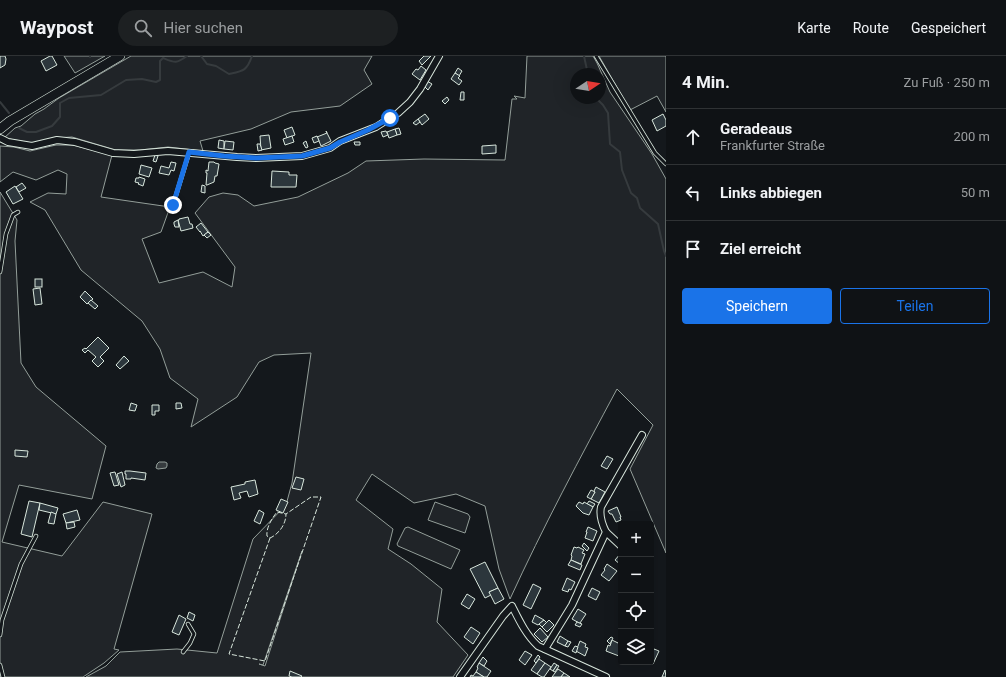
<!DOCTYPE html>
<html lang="de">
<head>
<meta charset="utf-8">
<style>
  body { margin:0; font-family:Roboto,sans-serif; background:#1d2022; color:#f1f3f6 }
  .controls { position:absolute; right:12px; bottom:12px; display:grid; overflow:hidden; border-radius:4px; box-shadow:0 4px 16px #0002 }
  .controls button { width:36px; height:36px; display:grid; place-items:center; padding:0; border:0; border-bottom:1px solid #2f3234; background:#0f1215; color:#f1f3f6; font:20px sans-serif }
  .compass { position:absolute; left:570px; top:12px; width:36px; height:36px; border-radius:50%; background:#0f1215; box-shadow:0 4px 16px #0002; rotate:78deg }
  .stop { position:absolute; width:12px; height:12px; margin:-9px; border:3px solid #1a73e8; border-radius:50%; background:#fff }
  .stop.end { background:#1a73e8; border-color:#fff; box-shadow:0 1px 4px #0008 }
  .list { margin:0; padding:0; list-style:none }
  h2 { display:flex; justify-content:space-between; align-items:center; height:52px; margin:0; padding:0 16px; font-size:17px }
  h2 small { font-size:13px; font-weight:400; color:#9b9ea0 }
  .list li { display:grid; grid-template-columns:26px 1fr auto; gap:12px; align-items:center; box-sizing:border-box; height:56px; padding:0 16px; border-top:1px solid #2f3234 }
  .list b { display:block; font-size:15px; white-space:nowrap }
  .list p { margin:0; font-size:13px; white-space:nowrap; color:#9b9ea0 }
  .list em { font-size:13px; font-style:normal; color:#9b9ea0 }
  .actions { display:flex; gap:8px; padding:12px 16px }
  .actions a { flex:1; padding:9px 0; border:1px solid #1a73e8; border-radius:4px; text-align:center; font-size:14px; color:#1a73e8 }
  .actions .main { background:#1a73e8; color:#fff }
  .icon { flex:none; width:22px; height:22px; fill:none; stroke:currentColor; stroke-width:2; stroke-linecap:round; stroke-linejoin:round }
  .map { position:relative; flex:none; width:666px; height:621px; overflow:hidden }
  header { display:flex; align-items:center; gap:24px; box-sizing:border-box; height:56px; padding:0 20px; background:#0f1215; border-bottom:1px solid #2f3234 }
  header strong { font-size:19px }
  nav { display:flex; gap:22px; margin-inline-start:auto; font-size:14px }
  .search { width:280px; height:36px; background:#1d2022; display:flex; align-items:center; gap:10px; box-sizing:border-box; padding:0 14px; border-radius:22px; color:#9b9ea0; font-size:15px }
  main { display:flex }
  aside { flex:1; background:#0f1215 }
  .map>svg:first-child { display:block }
  .green { fill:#202428; stroke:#939e99; fill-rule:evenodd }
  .water { fill:#363b3e; stroke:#939e99 }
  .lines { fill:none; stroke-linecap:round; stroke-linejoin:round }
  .stream { stroke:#363b3e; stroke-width:2 }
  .building { fill:#2c363c; stroke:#d8e6dc }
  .service-casing { stroke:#d8e6dc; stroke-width:4.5 }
  .minor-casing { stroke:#d8e6dc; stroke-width:8 }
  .secondary-casing { stroke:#d8e6dc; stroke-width:10 }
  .service { stroke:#14181c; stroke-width:3 }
  .minor { stroke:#14181c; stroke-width:6 }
  .secondary { stroke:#14181c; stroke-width:9 }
  .fence { stroke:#d8e6dc; stroke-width:1; stroke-dasharray:5 2; stroke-linecap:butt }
  .route { stroke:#1a73e8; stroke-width:5 }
</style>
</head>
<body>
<header>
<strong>Waypost</strong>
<div class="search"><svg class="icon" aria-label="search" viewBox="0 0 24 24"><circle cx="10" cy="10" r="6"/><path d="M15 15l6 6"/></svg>Hier suchen</div>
<nav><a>Karte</a><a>Route</a><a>Gespeichert</a></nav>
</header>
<main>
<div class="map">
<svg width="666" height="621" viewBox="0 0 666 621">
  <rect width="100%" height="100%" fill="#14181c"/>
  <g class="green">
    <polygon points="64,0 105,0 75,17"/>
    <polygon points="131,0 372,0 364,14 372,28 340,50 291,56 251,73 200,85 203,95 168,91 140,94 116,94 72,81 55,82 32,87 4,82 15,72 21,70 35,58 44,53 59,42"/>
    <path d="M527,0h66l4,7 13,29 42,62 14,25v374l-36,-84 23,-44 -36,-36c-37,69 -74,138 -107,210l-11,-30 -14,-63 -29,-12 -42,9 -42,-29 -16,26 37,29 -5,20 23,15 31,25 -5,33 31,33 -15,22h-367l20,-11 14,-14 57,-3 40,4 36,-114 33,-34 6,-22 19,-130 -37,2 -15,7 -22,35 -46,30 7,-28 -28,-21 -10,-29 -18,-28 -61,-51 -36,-60 -15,-8 18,-9 18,1 1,-20 -9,-4 -22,10 -23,-8 -13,10v-36l14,1 16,4 26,-6h16l40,10 -11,42 69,10 -9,25 -19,7 17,44 44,-11 29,15 3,-20 -40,-54 14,-16 14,-4 15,2 16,11 44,-9 50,-24 18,-12 58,-2 81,1 7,-61h5l-3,-3 11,2zM576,18h24v24h-24zM302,495l-37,115 -6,-2 4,1z"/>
    <polygon points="599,0 666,0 666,56 657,40 630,54"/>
    <polygon points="0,136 17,164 15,185 21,307 36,331 106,390 92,443 19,429 2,486 62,500 103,446 152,458 114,593 119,594 104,607 83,621 0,621"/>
    <polygon points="435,446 468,458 470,461 465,477 428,464"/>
    <polygon points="408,471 460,494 451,513 398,490 397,488 405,472"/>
  </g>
  <polygon class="water" points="159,406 165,406 167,407 167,410 166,412 158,413 156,412 157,408"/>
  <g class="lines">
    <g class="stream">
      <polyline points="90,0 90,1"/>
      <path d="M201,0l6,8 9,2 13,8c14,-3 18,-3 23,-18"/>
      <polyline points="584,0 587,14 589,18"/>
      <polyline points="596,42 603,49 608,57 610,88 620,96 622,114 631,137 637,142 640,152 658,168 664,195 666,200"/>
      <polyline points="0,46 9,57"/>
      <path d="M19,72l8,4h9l16,-6 8,-9v-14l9,-5 32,-3 25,-15 16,-1 14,3 4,-2v-19l3,-3c12,5 13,6 24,-2"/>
    </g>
  </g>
  <g class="building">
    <polygon points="0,0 5,0 6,3 5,9 0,12"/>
    <polygon points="50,0 52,0 57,9 46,15 41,5"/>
    <polygon points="424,0 431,0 422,9 419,5"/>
    <polygon points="421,10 426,14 420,24 412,18 416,13 418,14"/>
    <polygon points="458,12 462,15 459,20 455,17"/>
    <polygon points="455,17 460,20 458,22 462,25 459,29 451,23"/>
    <polygon points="427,25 432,28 428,34 424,30"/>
    <polygon points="461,36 464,36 464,44 460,44"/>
    <polygon points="447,41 449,44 445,48 442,45"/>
    <polygon points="425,58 429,63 422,69 418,63"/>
    <polygon points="663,58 666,64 666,70 657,75 652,64"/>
    <polygon points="418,63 420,66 416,69 413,67"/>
    <polygon points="292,71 295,79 287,82 284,74"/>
    <polygon points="399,72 401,78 397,79 395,73"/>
    <polygon points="395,73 397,79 389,82 387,76"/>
    <polygon points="326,75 331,85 321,90 317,80 317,81 327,77"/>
    <polygon points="386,75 388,79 383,81 381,76"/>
    <polygon points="269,79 271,92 261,94 260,80"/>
    <polygon points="292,80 294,86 285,89 283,83"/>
    <polygon points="317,80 319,85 314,87 312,82"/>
    <polygon points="219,84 224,85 224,93 218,92"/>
    <polygon points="225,85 234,86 233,94 224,93"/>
    <polygon points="306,85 308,91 306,92 303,87"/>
    <polygon points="354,86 360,86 360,89 355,89"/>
    <polygon points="257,88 260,88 262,94 258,95"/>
    <polygon points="496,89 496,97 482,98 482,90"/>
    <polygon points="155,99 158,100 156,106 153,105"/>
    <polygon points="171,106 176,107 174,115 171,114 169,119 159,117 161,110 169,112"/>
    <polygon points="209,106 214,106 215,107 219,108 217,120 215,120 214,126 207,129 206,129 207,117 206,117 206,114 208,115"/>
    <polygon points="141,109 152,112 149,121 139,118"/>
    <polygon points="272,115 289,116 289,119 297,119 296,131 271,131"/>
    <polygon points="139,121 145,123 143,130 138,128 139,127 135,126 136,122 139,122"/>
    <polygon points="22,127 26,132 19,136 16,131"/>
    <polygon points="202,129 205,130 205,137 201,136"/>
    <polygon points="15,130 23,143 13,148 6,136"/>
    <polygon points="188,161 190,168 192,168 193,172 181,175 178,164 179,164 179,163"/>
    <polygon points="178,164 179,171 175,171 174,168 174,166"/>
    <polygon points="201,167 208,176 203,180 200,175 200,176 196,171"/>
    <polygon points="208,176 211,179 207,182 204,179"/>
    <rect x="35" y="223" width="7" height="8"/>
    <polygon points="40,232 42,248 35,249 33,233"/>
    <polygon points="85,235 93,243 87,248 80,241"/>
    <polygon points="91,244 98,250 95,253 88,247"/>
    <polygon points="98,281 109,292 100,301 104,305 98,311 92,305 96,301 88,294 85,297 82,294 85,292 86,293"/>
    <polygon points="124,300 129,305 120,313 116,309"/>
    <polygon points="131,347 137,349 135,355 129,354"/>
    <polygon points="176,347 181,347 182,352 176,353"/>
    <polygon points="152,349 159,349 159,355 155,355 155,359 152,359"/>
    <polygon points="15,394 28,395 27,401 15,400"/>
    <polygon points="607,400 613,403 607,413 601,410"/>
    <polygon points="125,415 130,415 146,417 145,424 131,422 131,423 126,423 126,418 125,418"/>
    <polygon points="115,416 119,429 114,430 110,417"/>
    <polygon points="122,416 125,429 121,431 117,418"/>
    <polygon points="296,421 304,423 301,434 292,432"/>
    <polygon points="255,424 258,438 249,441 247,435 239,437 241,442 234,444 231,431 245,428 245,426"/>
    <polygon points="596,431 605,436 599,447 591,443 595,436 594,435"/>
    <polygon points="591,434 595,436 591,443 587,441"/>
    <polygon points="281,443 288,446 283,457 276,454"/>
    <polygon points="29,445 40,447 32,481 21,478"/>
    <polygon points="589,445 595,448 593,451 587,448"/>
    <polygon points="579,446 583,448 584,446 593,451 589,459 583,457 576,450"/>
    <polygon points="40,447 58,452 56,458 39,454"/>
    <polygon points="617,451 621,461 620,461 621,464 616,466 612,458 610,458 608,455"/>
    <polygon points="77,454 80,464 66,467 63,458"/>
    <polygon points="259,454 264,457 260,468 254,465"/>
    <polygon points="51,456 56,458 54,468 48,467"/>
    <polygon points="74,466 75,471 67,473 66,467"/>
    <polygon points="588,471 597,475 593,485 585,482 587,476 586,476"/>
    <polygon points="584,487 589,492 587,495 582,490"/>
    <polygon points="574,491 577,492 578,491 584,494 582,497 585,498 581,508 571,504 572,500 571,499"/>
    <polygon points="621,497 621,509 615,504"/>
    <polygon points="571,504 582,509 580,514 568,509"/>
    <polygon points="485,506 498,532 489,536 491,539 485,542 470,513"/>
    <polygon points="607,508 617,515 609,525 601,519 605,514 604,513"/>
    <polygon points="567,522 575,526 571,534 569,533 568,536 562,534"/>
    <polygon points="533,528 541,532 531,553 523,549"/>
    <polygon points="498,532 504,543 495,548 489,536"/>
    <polygon points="592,532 600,536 596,544 588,540"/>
    <polygon points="467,538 475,543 469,553 461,548"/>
    <polygon points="578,553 586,558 580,567 581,568 572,563"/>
    <polygon points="189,556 195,559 193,565 187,562"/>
    <polygon points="179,559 186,563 179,579 172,576"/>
    <polygon points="535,559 544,564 538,569 532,566"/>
    <polygon points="544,564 547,567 542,571 539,568"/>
    <polygon points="549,564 554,569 547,576 542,571"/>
    <polygon points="577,566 582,568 580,571 575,569"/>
    <polygon points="471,571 480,577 473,588 464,581"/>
    <polygon points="540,572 548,581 542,586 534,578"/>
    <polygon points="560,580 568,585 565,590 557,586"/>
    <polygon points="611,581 613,582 610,588 607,585"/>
    <polygon points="612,584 618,587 619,584 621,585 621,594 619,600 606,595 608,589 610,590"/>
    <polygon points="568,585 571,586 568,591 565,590"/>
    <polygon points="580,585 586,588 585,591 588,592 585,600 576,595"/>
    <polygon points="575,590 578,591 576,597 572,595"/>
    <polygon points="654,593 659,595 653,608 649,606 651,606 651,596 652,597"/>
    <polygon points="525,595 532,599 525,609 519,604"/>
    <polygon points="538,599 540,601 536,607 534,605"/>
    <polygon points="483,601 487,605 484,610 479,607"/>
    <polygon points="539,603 545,607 537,618 531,614"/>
    <polygon points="479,607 491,615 487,621 484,621 476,616 478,612 477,611"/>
    <polygon points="545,607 551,611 544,621 542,621 537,618"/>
    <polygon points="554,607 557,609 553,615 550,613"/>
    <polygon points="557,609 559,610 555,616 553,615"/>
    <polygon points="558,613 564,617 561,621 552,621"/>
    <polygon points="665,614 666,621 662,621"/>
    <polygon points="290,615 302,620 301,621 292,621 289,620"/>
    <polygon points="476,616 484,621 470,621 471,619 473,620"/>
    <polygon points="564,617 570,621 561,621"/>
  </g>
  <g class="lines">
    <defs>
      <g id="service">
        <polyline points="596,0 655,97 666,108"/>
        <polyline points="173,149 189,97"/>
        <polyline points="0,216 6,178 13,159 18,156"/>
        <polyline points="0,579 2,564 21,508 36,480"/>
        <polyline points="183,596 190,587 194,578 188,568"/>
        <polyline points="0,609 3,621"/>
      </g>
      <g id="minor">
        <polyline points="0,82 8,86 32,90 57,84 75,86 113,97 134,98 168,95 237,101 256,102 302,100 330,92 340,85 376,71 398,57 410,46 420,33 439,0"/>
        <polyline points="606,476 621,490"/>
        <path d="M545,593l27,-44 34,-73c-4,-8 -7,-16 -5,-25l41,-72"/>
        <path d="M460,621l43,-61 9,-10c7,14 14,29 26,40l68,31"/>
      </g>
      <polyline id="secondary" points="0,73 10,65 120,0"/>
    </defs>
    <use href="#service" class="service-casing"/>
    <use href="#minor" class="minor-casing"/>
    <use href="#secondary" class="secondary-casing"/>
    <use href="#service" class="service"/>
    <use href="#minor" class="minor"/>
    <use href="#secondary" class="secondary"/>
    <path class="fence" d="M270,482l-41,116 36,7 56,-164h-10l-25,17c0,10 -7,20 -16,24l-3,-2c-1,-8 5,-18 10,-24l9,2"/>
  </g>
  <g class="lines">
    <polyline class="route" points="173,149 189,96 224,100 256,102 302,100 330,92 340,86 368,74 390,62"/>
  </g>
</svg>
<div class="controls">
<button>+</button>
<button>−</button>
<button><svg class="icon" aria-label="locate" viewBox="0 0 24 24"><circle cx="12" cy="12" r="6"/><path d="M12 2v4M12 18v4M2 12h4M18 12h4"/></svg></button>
<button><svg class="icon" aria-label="layers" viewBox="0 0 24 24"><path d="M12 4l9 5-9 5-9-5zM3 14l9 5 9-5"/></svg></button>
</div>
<svg class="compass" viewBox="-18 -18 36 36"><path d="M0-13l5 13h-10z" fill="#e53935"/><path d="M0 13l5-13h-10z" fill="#9b9ea0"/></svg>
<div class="stop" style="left:390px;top:62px"></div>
<div class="stop end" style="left:173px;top:149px"></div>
</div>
<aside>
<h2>4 Min.<small>Zu Fuß · 250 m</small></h2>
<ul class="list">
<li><svg class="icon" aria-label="ahead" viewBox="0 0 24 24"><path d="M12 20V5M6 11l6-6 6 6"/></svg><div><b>Geradeaus</b><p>Frankfurter Straße</p></div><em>200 m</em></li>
<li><svg class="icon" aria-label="left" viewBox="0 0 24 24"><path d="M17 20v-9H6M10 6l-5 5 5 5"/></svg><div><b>Links abbiegen</b></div><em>50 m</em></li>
<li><svg class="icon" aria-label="arrive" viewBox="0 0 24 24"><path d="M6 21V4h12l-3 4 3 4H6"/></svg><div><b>Ziel erreicht</b></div></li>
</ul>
<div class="actions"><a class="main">Speichern</a><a>Teilen</a></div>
</aside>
</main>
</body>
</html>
